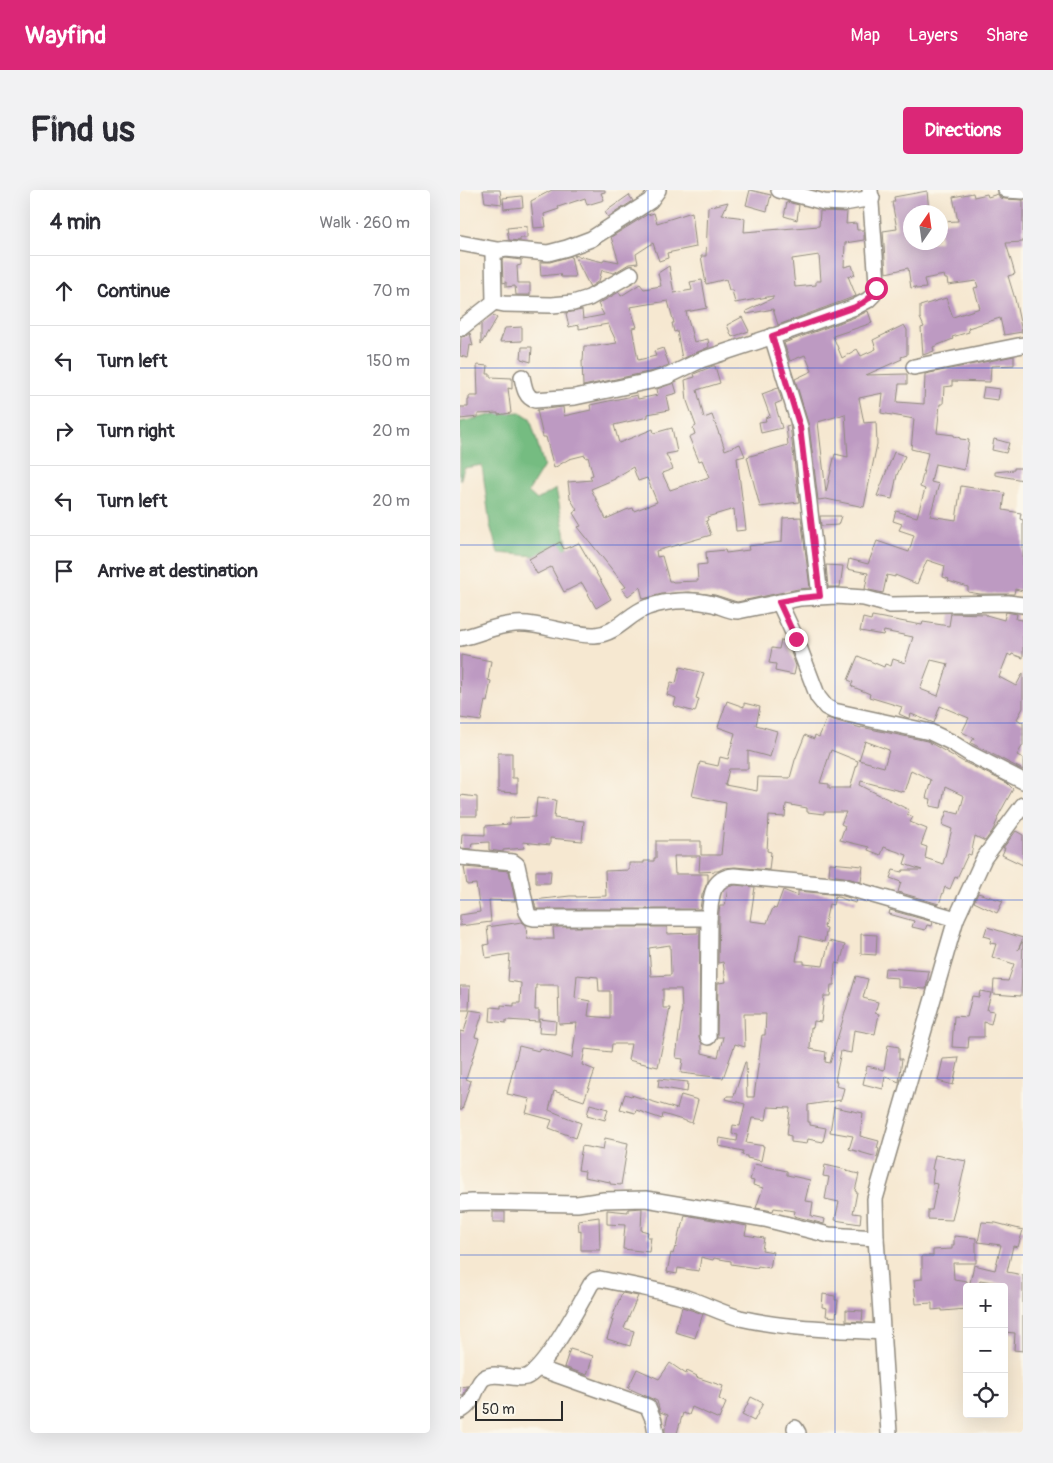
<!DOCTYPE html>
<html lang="en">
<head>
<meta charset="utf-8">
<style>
  body { margin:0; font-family:Pangolin,sans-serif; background:#f2f2f3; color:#2b2b33 }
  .controls { position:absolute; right:15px; bottom:15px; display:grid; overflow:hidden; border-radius:5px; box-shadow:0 5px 20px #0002 }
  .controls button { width:45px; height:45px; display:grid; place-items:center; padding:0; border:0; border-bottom:1px solid #e1e1e2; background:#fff; color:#2b2b33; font:25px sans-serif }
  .compass { position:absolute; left:443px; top:15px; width:45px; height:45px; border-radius:50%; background:#fff; box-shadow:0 5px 20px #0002; rotate:13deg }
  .scale { position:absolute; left:15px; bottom:12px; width:88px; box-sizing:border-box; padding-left:5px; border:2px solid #2b2b2b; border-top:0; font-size:14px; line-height:18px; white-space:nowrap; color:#2b2b2b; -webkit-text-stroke:4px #fbf7ec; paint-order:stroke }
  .stop { position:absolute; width:15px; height:15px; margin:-11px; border:4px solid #db2777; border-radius:50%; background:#fff }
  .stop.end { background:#db2777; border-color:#fff; box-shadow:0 1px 5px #0008 }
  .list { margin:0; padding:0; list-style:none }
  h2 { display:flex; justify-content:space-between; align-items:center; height:65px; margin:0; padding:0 20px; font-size:21px }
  h2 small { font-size:16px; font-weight:400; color:#7c7c81 }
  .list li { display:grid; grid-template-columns:32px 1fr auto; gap:15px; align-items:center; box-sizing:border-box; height:70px; padding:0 20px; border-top:1px solid #e1e1e2 }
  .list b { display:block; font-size:19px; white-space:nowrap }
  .list em { font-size:16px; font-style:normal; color:#7c7c81 }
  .icon { flex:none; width:28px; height:28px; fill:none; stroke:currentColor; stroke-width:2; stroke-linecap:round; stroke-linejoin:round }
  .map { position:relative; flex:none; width:563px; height:1243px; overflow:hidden; border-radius:5px }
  header { display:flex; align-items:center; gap:30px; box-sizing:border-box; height:70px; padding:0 25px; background:#db2777; color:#fff }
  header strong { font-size:24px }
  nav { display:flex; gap:28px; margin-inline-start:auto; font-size:18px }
  .intro { display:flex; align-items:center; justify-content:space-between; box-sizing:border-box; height:120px; padding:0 30px }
  h1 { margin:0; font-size:35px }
  .button { padding:12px 22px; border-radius:5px; background:#db2777; color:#fff; font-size:18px; font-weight:700 }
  main { display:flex; gap:30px; padding:0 30px }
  aside { flex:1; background:#fff; border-radius:5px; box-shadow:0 5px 20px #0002 }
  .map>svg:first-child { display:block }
  .forest { fill:#74bc81; stroke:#507456 }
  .building { fill:#bd9ac2; fill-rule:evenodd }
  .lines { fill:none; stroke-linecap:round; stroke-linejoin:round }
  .minor-casing { stroke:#908a7e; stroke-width:18 }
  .minor { stroke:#fff; stroke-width:15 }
  .route { stroke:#db2777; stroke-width:6 }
  .grid { fill:none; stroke:#1d4ed8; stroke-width:1; stroke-opacity:0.55 }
</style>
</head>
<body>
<header>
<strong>Wayfind</strong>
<nav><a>Map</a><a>Layers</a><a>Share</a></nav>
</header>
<div class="intro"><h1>Find us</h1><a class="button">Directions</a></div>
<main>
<aside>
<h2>4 min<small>Walk · 260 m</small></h2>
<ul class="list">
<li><svg class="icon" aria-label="ahead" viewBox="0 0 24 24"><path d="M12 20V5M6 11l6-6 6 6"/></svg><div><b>Continue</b></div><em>70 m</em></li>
<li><svg class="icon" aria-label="left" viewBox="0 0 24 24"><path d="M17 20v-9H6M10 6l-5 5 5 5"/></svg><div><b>Turn left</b></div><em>150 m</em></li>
<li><svg class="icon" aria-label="right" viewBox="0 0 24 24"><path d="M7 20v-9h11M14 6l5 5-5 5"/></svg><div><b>Turn right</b></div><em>20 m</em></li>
<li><svg class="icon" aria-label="left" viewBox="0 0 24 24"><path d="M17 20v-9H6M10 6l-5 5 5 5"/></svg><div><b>Turn left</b></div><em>20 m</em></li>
<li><svg class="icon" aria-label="arrive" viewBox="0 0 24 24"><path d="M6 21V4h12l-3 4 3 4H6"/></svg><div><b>Arrive at destination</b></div></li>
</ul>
</aside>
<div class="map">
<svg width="563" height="1243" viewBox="0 0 563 1243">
  <rect width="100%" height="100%" fill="#fbf7ec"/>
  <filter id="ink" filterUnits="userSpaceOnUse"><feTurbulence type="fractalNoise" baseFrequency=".02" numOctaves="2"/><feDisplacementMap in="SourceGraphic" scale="10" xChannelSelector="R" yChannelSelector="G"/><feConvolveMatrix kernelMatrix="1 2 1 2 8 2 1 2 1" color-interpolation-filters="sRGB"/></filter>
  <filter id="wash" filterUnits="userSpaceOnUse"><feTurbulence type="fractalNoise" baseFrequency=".0096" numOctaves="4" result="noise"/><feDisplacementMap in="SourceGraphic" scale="20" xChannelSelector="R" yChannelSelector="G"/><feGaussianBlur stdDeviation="1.12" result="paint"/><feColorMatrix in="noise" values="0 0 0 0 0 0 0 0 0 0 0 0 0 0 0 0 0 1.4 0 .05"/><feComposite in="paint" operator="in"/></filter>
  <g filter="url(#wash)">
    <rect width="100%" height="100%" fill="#f6e8d1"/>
    <polygon class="forest" points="60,222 70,228 84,276 68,302 77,310 96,299 108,358 101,368 38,363 30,335 22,275 4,278 0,291 0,232 41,223"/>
    <g id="blocks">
      <g class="building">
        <polygon points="23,0 40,0 42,14 25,12"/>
        <polygon points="92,0 145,0 145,2 141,3 144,10 127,15 125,8 98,17 99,19 84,24 86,37 74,38 71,11"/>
        <polygon points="290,0 311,5 307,21 286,15"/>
        <polygon points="467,1 469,21 450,22 450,52 480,52 480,32 498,31 493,7 513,3 514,7 527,4 528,7 538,4 540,8 545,9 563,10 563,52 546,53 555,84 548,86 555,109 562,142 544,145 540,128 508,138 509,142 492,147 493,149 473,157 474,161 463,165 461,138 464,137 460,128 460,116 486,108 493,127 520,118 514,98 518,97 516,91 488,95 487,89 485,89 484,85 464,89 466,98 456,99 455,97 451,98 448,78 426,83 423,41 437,39 432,12 435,12 434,7"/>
        <polygon points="169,5 173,11 148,27 145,22"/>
        <polygon points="62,6 63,17 44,19 43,8"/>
        <path d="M268,12l-6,13 23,3 -1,14 75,-6 1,-15 27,1 -1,12 10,-1 1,7h7v10l-19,3 -1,24 8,-2 3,10 -7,1 8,20 -78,29 -5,-16 -26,5 -1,-3 27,-13v-2l-38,7 -3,-13h-3l-3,-11 -20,5 -5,-28h5l2,-49zM359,65l2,26h-5v4l-21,2 -3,-28z"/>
        <polygon points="327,12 339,15 337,30 324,26"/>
        <polygon points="232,22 236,57 207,63 208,68 199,71 193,53 176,64 178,73 169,74 154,83 142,80 139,91 130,97 114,65 143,72 144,69 159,72 151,47 188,24 188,25 194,23 197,33"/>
        <polygon points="67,36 67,48 60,48 60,51 49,50 47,38"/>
        <polygon points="111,66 115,87 101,87 100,84 81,86 80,72 90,72"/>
        <polygon points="46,68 61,70 61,75 57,76 58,93 70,93 70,105 56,105 55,96 46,97 46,92 43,93 42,69"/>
        <polygon points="209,76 214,103 232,100 230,92 242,90 247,118 226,122 234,152 248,149 249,157 222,169 217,141 214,142 212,133 214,133 208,111 170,117 177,137 172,138 178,170 196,166 194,161 203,158 209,175 193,181 123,196 122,171 123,171 124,156 137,156 157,153 148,134 119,139 119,135 109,137 106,123 122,120 123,129 144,125 138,114 159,102 161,106 180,94 184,99 201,96 198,83"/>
        <path d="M408,121l4,12 -39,13 9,22 15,-9 4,7 15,-7 -3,-9 31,-15 3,5v25l-6,2 1,2 -36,16 41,-1v10h-8l-2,18 27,2 1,-30 89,-18v9l-23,1 -1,16 -38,-1v5l-8,1 -1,17h-3l-3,29 17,2v1l6,2v1l9,1 -5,30 -29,-6 -4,18 8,2 -9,32 26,4 5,-34 44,7 -2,17 18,3 -1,6 3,1v71l-8,-2 -1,5h-34l-12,-2v-5l-20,-6 1,-2 -6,-2 2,-11 -18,-6 -10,24 -22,-9v2l-8,-2 -4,18 -18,-4 3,-16 -21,-4 2,-10 19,5 9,-23 32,11 5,-17 -15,-5 3,-6 -9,-3 3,-10 21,6 8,-28 -5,-2 8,-34 -17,-4 3,-30 -33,-6 2,-20 -24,5 5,25 12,-1 1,22 -13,63 -38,-8 -8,1 -9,-74 -14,-47 17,-8 -7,-16 -15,6 -6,-18 74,-27zM385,224l3,43 -13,-3 -9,38 -8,-70z"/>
        <polygon points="33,125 37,128 21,154 21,134"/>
        <polygon points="282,127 289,141 272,147 267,135"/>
        <polygon points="62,137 62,151 40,152 45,138"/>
        <polygon points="10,143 13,156 10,155 8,168 0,166 1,147 6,146"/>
        <polygon points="62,157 72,157 71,172 61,169"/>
        <polygon points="17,175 28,176 27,184 30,184 30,187 52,188 52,199 48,198 51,223 38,225 38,223 18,224 18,227 0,229 0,217 8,217 8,210 9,210 9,206 18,206"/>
        <path d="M253,176h2l5,17 -23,7 7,28 8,-3 7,19h1l5,16 15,-6 5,12 -8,2 9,72 -10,1 -2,-22 -27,8 1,3 -2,1 5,14 -55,16 1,6 5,-1 7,25h3l1,1 25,-1 -1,-16 10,-1 -1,-12 19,-2 1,3 23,-3 -1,-4 34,-4 1,-24 18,-1 9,71 -12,1 -61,13 -22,-7 -26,-3 -27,2 -19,5 -3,-12 -12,9 -6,-7 4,-2 -48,-60 3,-1 -8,-13 4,-3 -7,-12 -2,-16 24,-2 -2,-4 3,-1 -5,-18 -2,1 -1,-3 -16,4 -15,9 -8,-31h-3l-6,-27 26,-3 1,9 27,-6 -1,-5 47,-10 1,4 20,-4 -1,-6 17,-6 3,10 -11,3 3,14 -21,4v3l-34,8 5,18 34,-14 1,4 18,-5 5,24 -11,2 7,15 -11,4 8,17 39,-13 -7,-17 -3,1 -10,-24 6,-3 -2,-6 3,-2 -9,-25 -2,-21 10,-3 -1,-3zM173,277l5,14 9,-3 10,24 -23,9 -1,-3 -7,2 -20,9 -15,-30 24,-10v-1z"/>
        <polygon points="524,197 540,199 538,210 522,208"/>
        <polygon points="318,198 322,211 315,214 322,238 301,243 299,232 306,231 305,228 310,226 302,204"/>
        <polygon points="330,235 339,312 300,317 287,267 328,255 326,236"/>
        <polygon points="534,249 549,253 546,263 532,260"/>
        <polygon points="434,262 445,266 437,285 432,309 417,306"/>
        <polygon points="554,278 563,278 563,290 535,285 535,282 554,280"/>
        <polygon points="360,326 381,326 378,335 361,336"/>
        <polygon points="100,352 104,359 119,353 151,409 136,418 122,393 104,402 91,377 77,384 69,369"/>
        <polygon points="366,375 383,376 380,397 368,397"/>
        <path d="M546,422l11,2 -1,5 7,1v38l-11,-4 -1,2 -3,-2 -9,23 17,9 7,-13v35l-6,11 6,4v22l-6,10 6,3v12l-52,-27 3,-5 -12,-6 7,-14 -29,-12 -6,17 -23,-9 -1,4h-2l-9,-4 3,-7 -33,-10 1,-3 -19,-8 2,-4 -5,-2 10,-24 26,11 1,-3 6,2 2,-7 12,4 8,-26 -29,-6 -1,4 -23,-4 3,-13 8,2 1,-4 50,9 1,-3 26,4 2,-13 35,1v1l18,5zM471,470l17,4 -10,32 -18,-7z"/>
        <polygon points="321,450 327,451 336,476 334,485 315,481 316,474 309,473 312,458 319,459"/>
        <polygon points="1,465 31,471 28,490 31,491 27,512 25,511 21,531 0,528"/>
        <polygon points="220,477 244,483 236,508 239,509 235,522 214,516 216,508 207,505 211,492 216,493"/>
        <path d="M267,511l17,6v-4l16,4 -4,18 21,6 -7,26 -22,-6v18h-19l-4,16 32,6 1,-14 32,1 5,-18 10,-25 9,4 1,-4 4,2 8,-19 34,10v-1l66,14 35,20 45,22 6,6 -16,29 1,1 -5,11 -8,11 -10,-5 -4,19 -3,-1 -11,24 -2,-1 -5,12 -5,-2 -6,17 -41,-12 3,-10 -11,-4 3,-8 9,2 1,-2h19l-18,-6 3,-9 -23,-8 -3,8 -13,-5 1,-3 -29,-7 5,-14 -4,-2 5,-12h-22v2l-17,-2v-4l-21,-4 -1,13 -16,-1 -2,35 4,1 -2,18 -34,-3 -11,1 -6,3 -19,1 1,-16h-26l1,18h33v7l-6,14 -2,14h-164l-2,-9 36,-4h6v1l30,-1 -1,-25 24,-1v-7h15v-2h10v-3h2v-17h45v14h20l5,-52 -34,-7 8,-34 18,4 2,-9 8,2 7,-26 -17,-6zM405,551l24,9 -5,17 -25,-7zM371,560l27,11 -8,27h-21v-4l-9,-1zM451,580l20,10 -5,18 5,1 -1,7 11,2 4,-21 19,9 -5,18 -12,-3 -5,14 10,4 -9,35 -18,-6 2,-11 -6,-2 6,-16 -17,-7 3,-5 -6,-3 2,-4 -49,-25 1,-4 43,11z"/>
        <polygon points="38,563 52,563 52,588 57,588 57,603 38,602"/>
        <polygon points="0,605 17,607 17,626 0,626"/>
        <polygon points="77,608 96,610 94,628 124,631 122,651 90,648 90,655 63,652 64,658 43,660 43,662 29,660 29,652 12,653 11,659 1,658 2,644 25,645 25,636 50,634 50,628 75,627"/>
        <polygon points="556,641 563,645 563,675 542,665 545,658 543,658"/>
        <polygon points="370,673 403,676 401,692 384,687 369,685"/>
        <polygon points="4,677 49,681 55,711 29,710 31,732 0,736 0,725 20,722 16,694 7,695"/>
        <polygon points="76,681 91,681 90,693 76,693"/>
        <path d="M275,695l20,2 -5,34 17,2 6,-15 3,1 7,-19 15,6v-5l42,4 16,5 -1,3 -20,-7 -2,9 -4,-1 -5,23 3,1 -3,14 -24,-6 -4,25h8v3l19,2 6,-25 16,4 -5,19 -5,-1 -1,22h-3l-1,11h-6l-3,26 -7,-1 -1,7 -2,-1 -1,22 16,3 -1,10 5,1 26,-87 12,3 -5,19 15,4 -3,11 4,1 -4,20 -21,-4 -3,23 -10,-2 -6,30h2l-1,5 8,2 -3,12 -33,5v17h2v3l16,3 -3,14 -15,-3 -1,5 -16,-2v-6l-4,-1 3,-27 -22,-1 -2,13 -14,-2 -6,25 18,3 -3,15 -14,-3v-2l-5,-1 1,-4 -24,-5 1,-8 17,3 1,-6 -6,-1 1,-9 7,1 5,-22 -19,-5 1,-3h7l11,-34h1l1,35h7l8,-62h3l1,-21h-22l1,33 -10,-3 -12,34 -42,-5 2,-14 -7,-1 6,-48 -1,-21h-18v19h7l-12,59 -30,-7 3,-16h-19l-1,8 -26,-3 -3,16 13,5 -11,31 -30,-10 -5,19 32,13 -5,15 -27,-10 3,-8 -26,-7 4,-14 -23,-5 12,-48 20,5v-3l33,10 5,-35 -18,1 -1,-39h-22l-1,25h4v12l-33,-2v3l-16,-2 1,-14 10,1v-3l13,1v-3h6l1,-20 -13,-2 2,-27 -24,4 -2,-13 5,-1 -2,-17 35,-5 4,3 1,14h27l-1,-12h114v7l31,-1v-6h2l-1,110 3,7v9l16,4 5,-20h-6l1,-54 8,-1 -3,-20 -5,1 1,-51 1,-6h5l3,-19zM210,755l1,30 -20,1 -2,-28zM117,785l21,2 1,14h11v27l-22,-2 2,-15 -15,-3z"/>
        <polygon points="518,703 543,711 537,723 514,712"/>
        <polygon points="430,720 473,732 472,736 467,735 465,740 452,737 454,731 429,724"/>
        <polygon points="527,737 563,748 558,760 562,752 563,752 561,806 533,804 534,790 548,791 554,774 532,767 536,754 530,753 531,748 524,746"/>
        <polygon points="401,744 417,745 416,765 401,764"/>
        <polygon points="425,778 469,781 466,799 438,797 438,788 424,787"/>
        <polygon points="0,796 10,796 9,820 0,820"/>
        <polygon points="520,801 531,803 527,820 534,821 531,834 524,832 524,847 509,847 508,858 492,857 494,826 507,827 512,806 519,807"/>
        <polygon points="10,820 23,822 15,847 19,848 6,889 11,891 2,920 0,920 0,841 4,842"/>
        <polygon points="80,829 96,831 95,844 79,843"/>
        <polygon points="428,855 439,857 439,869 442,869 439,892 425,886 423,899 403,894 407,876 424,880"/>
        <polygon points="499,868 493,895 478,891 483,869"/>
        <polygon points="199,889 228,892 227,902 198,897"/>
        <polygon points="165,904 171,906 171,905 217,919 221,905 238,910 232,933 203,924 202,929 176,920 175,923 160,919"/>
        <polygon points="130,914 148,919 145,930 127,925"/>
        <polygon points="374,917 403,923 400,946 419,951 417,958 419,959 417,967 389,959 393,946 370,942"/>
        <polygon points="145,948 168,953 161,995 150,994 150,992 124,987 125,981 118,980 122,956 143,960"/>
        <polygon points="475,965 506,971 492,1030 468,1029 468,1020 472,1020 477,994 472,993 474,980 472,979"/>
        <polygon points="294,974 327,981 327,985 350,990 345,1011 353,1012 351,1026 365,1029 364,1034 334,1026 335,1021 314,1018 313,1021 296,1018 303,998 293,995 294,991 290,990"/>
        <polygon points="365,975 387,980 386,981 399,984 395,1001 397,1002 393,1023 401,1024 400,1034 375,1030 379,1012 365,1009 369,987 363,986"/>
        <polygon points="182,1018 181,1040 188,1042 187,1047 191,1047 189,1062 163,1059 165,1035 147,1034 147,1020 168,1022 168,1019"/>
        <rect x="33" y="1022" width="12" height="10"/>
        <polygon points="225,1025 287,1036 285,1045 304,1048 302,1060 313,1062 310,1078 298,1076 297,1078 271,1074 271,1071 254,1068 253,1070 241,1067 239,1081 218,1078 217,1084 207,1082 211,1063 213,1064 215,1057 216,1058 220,1039 222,1039"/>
        <polygon points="139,1027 140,1060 121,1060 121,1040 119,1041 118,1030"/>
        <polygon points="522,1032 536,1033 563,1040 558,1057 553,1056 547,1082 563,1085 563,1161 554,1160 555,1143 544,1142 544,1094 520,1090 519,1097 509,1097 514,1075 535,1080 541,1055 518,1052"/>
        <polygon points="494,1046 516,1048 516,1073 493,1073 494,1089 507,1091 507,1119 482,1121 482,1119 472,1120 472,1113 456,1114 454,1090 462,1089 462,1066 473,1066 473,1060 492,1059 492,1055 494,1055"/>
        <polygon points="162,1103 178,1106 164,1138 174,1141 170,1156 147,1149 153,1130 151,1130"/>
        <polygon points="363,1104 375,1106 375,1110 378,1110 376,1127 366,1126 367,1118 362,1117"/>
        <polygon points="222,1117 243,1124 235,1148 215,1142"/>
        <polygon points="386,1120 403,1121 402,1132 386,1131"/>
        <polygon points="110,1159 133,1166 127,1185 104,1177"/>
        <polygon points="210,1173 226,1184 227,1181 237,1186 236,1187 263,1196 259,1209 266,1213 259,1229 232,1217 229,1225 223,1223 217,1243 205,1243 205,1238 208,1225 200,1222 197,1211 168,1198 177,1179 199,1189"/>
        <polygon points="8,1196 3,1206 0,1206 0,1197"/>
        <polygon points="291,1207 303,1213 294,1231 282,1225"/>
      </g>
    </g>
  </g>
  <g filter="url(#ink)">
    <use href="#blocks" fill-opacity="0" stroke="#908a7e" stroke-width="1"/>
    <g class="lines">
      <defs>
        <g id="minor">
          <polyline points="319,0 364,12 384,13 412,8"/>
          <polyline points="546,0 563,1"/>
          <polyline points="0,53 37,60"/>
          <polyline points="34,112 44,114 92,115 113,113 129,108 171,84"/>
          <polyline points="1,138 34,112 33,64 35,61 46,59 88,63 107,58 131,49 190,11 198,0"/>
          <polyline points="312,146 340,237 360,406"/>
          <polyline points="454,177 563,155"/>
          <path d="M62,187c2,9 3,20 13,23l40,-3 80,-17 13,-4 33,-16 85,-28 69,-25 13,-7 5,-5 4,-13 -7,-92"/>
          <polyline points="319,412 336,449 358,507 366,517 374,521 470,542 491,552 510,564 563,591"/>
          <path d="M0,448c19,-3 34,-13 55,-14 26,-2 53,12 80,11 22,-1 34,-22 53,-28 20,-7 44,-8 65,-3 8,2 16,7 25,7l62,-13 36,-2 28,2 26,7 118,-2 15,2"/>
          <path d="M0,667l53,5 4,3 10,47 3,5 4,1h175c2,-19 1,-40 25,-42l108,10 114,33"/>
          <polyline points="248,847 249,728"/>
          <polyline points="0,1013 12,1012 117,1014 144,1010 186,1009 305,1029 369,1045 416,1048"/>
          <polyline points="78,1178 188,1217 194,1231 196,1243"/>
          <path d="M0,1221c16,-8 15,-27 24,-33 12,-8 29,3 42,-1 19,-7 54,-73 65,-93l4,-4 5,-1c29,6 58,11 86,19 19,6 35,15 54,20 47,11 94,11 142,14"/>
          <polyline points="335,1238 338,1243"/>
          <polyline points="429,1243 416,1048 415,1009 496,729 524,668 563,615"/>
        </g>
      </defs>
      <use href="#minor" class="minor-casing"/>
      <use href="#minor" class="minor"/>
    </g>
  </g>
  <g class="lines" filter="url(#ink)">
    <path class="route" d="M336,449l-17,-37 21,-4 20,-2 -20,-169 -28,-91 83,-29c9,-4 17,-9 21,-19"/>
  </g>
  <path class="grid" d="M188,0v1243M375,0v1243M0,178h563M0,355h563M0,533h563M0,710h563M0,888h563M0,1065h563"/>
</svg>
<div class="controls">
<button>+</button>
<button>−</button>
<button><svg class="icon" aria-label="locate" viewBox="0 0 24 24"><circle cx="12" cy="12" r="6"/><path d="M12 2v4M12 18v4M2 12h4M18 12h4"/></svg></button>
</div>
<svg class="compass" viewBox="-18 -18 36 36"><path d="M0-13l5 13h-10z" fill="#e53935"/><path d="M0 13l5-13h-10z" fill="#7c7c81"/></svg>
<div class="scale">50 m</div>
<div class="stop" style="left:416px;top:98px"></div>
<div class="stop end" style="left:336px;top:449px"></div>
</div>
</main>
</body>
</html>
